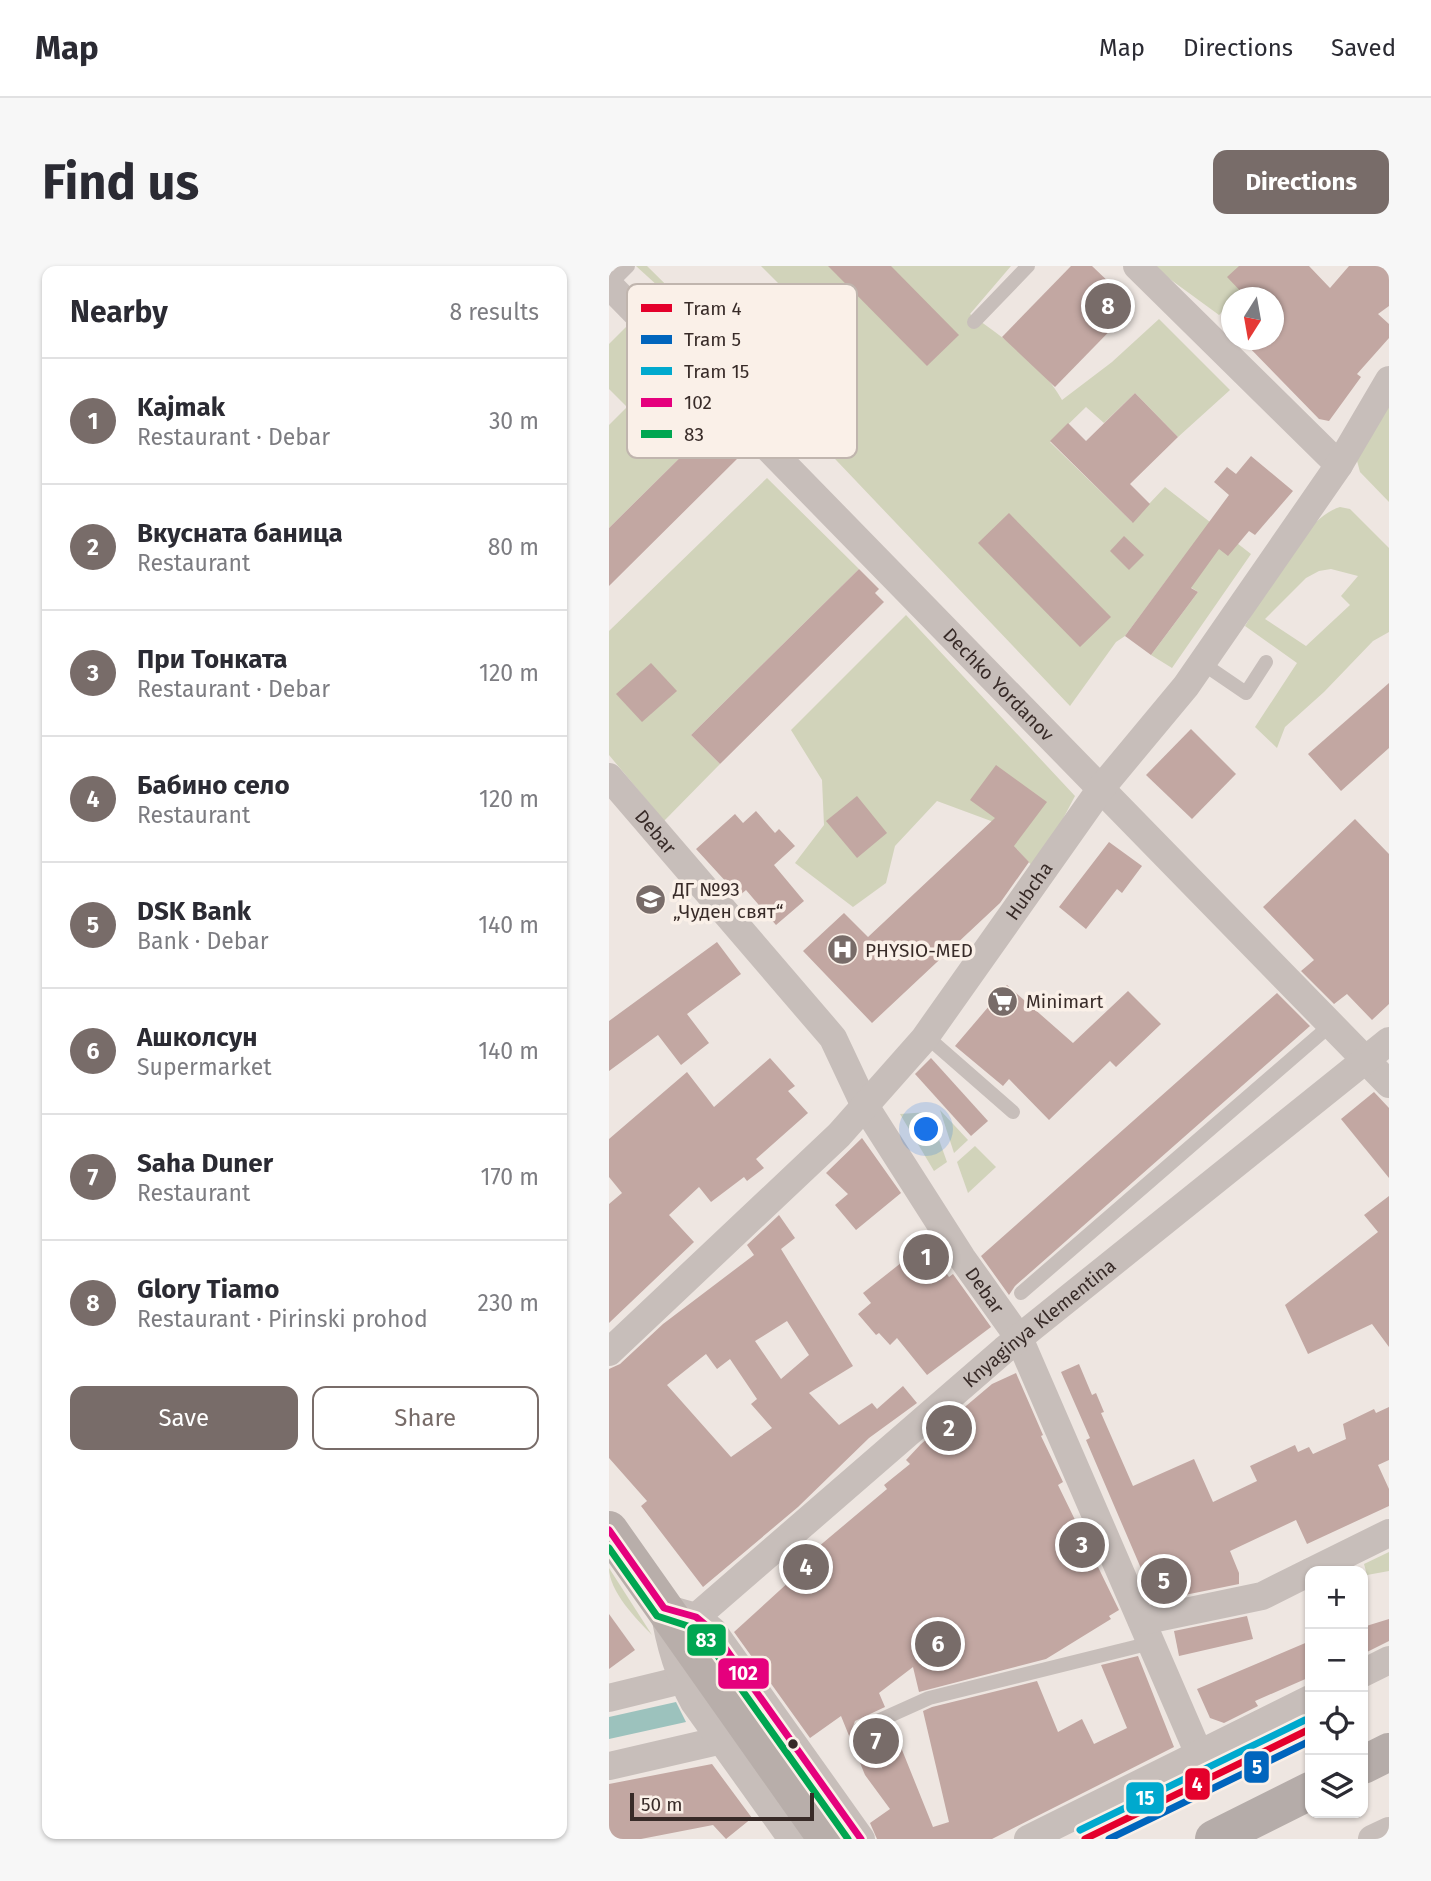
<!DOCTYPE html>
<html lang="en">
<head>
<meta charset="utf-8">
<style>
  body { margin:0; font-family:"Fira Sans",sans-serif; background:#f7f7f7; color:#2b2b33 }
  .controls { position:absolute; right:21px; bottom:21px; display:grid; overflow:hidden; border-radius:14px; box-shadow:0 2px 5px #0004 }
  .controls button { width:63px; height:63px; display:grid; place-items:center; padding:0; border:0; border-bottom:2px solid #e1e1e2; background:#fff; color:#2b2b33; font:35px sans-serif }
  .compass { position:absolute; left:612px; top:21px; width:63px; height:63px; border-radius:50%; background:#fff; box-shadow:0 2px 5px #0004; rotate:191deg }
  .scale { position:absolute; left:21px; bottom:18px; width:184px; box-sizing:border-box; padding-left:7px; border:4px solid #382b28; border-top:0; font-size:19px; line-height:24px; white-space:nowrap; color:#382b28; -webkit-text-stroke:5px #faf0e8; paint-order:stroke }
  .you { position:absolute; left:318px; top:864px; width:24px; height:24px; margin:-18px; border:5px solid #fff; border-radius:50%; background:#1a73e8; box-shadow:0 0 0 10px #1a73e833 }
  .badge { display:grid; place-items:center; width:46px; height:46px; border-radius:50%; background:#786c69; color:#fff; font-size:23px; font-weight:700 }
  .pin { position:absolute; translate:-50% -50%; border:4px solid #fff; box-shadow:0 2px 7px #0006 }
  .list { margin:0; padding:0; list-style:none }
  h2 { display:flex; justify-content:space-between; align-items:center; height:91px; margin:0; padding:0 28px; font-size:30px }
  h2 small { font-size:23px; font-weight:400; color:#7c7c81 }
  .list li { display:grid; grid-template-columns:46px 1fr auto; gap:21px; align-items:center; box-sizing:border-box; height:126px; padding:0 28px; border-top:2px solid #e1e1e2 }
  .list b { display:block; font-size:26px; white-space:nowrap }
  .list p { margin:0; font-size:23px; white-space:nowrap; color:#7c7c81 }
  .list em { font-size:23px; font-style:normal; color:#7c7c81 }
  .actions { display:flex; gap:14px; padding:21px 28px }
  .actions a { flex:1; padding:16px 0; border:2px solid #786c69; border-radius:14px; text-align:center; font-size:24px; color:#786c69 }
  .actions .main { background:#786c69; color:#fff }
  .icon { flex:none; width:38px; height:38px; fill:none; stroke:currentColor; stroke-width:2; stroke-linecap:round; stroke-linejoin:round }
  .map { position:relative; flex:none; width:780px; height:1573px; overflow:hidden; border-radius:14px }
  header { display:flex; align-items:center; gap:42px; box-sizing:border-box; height:98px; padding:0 35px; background:#fff; border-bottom:2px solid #e1e1e2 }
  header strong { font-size:33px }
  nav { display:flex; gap:38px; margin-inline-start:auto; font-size:24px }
  .intro { display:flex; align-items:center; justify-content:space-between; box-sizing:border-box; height:168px; padding:0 42px }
  h1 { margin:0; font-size:49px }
  .button { padding:18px 32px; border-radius:14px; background:#786c69; color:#fff; font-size:24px; font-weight:700 }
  main { display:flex; gap:42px; padding:0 42px }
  aside { flex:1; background:#fff; border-radius:14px; box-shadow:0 2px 5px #0004 }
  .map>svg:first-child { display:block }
  .green { fill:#d1d3ba; fill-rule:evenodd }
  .water { fill:#9cc2bd }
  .building { fill:#c2a7a2; fill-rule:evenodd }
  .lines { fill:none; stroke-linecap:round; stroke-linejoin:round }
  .lane { stroke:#c7beba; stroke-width:14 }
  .street { stroke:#c7beba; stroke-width:28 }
  .secondary { stroke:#b8aeaa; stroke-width:38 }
  .primary { stroke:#b5aca9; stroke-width:38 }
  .bus-1-casing { stroke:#faf0e8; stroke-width:12 }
  .bus-2-casing { stroke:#faf0e8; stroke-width:12 }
  .bus-1 { stroke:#e5007d; stroke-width:7 }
  .bus-2 { stroke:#00a651; stroke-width:7 }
  .tram-1-casing { stroke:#faf0e8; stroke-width:12 }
  .tram-2-casing { stroke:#faf0e8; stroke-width:12 }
  .tram-3-casing { stroke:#faf0e8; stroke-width:12 }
  .tram-1 { stroke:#e4002b; stroke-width:7 }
  .tram-2 { stroke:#0065bd; stroke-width:7 }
  .tram-3 { stroke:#00a9ce; stroke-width:7 }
  .bus-dot { fill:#382b28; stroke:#faf0e8; stroke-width:2.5 }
  .labels { text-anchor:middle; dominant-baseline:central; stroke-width:7; stroke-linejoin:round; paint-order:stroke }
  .street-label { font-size:19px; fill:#382b28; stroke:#faf0e8 }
  .poi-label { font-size:19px; fill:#382b28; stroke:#faf0e8; text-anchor:start }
  .key { fill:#faf0e8; stroke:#c0b5ae; stroke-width:2 }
  .key-label { font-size:19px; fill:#382b28 }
  .line-badge { stroke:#faf0e8; stroke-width:2.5 }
  .badge-label { font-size:19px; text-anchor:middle; font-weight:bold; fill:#fff }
</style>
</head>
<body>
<header>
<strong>Map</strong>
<nav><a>Map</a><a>Directions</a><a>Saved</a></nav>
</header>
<div class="intro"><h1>Find us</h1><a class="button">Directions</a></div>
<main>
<aside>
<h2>Nearby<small>8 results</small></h2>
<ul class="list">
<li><span class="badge">1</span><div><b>Kajmak</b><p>Restaurant · Debar</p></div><em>30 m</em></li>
<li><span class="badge">2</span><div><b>Вкусната баница</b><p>Restaurant</p></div><em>80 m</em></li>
<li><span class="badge">3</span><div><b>При Тонката</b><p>Restaurant · Debar</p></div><em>120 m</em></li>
<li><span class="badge">4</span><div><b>Бабино село</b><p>Restaurant</p></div><em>120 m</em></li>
<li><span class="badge">5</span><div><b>DSK Bank</b><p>Bank · Debar</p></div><em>140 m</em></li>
<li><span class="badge">6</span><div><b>Ашколсун</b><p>Supermarket</p></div><em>140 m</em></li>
<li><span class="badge">7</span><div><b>Saha Duner</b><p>Restaurant</p></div><em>170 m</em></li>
<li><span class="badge">8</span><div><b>Glory Tiamo</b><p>Restaurant · Pirinski prohod</p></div><em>230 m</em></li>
</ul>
<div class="actions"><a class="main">Save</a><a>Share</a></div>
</aside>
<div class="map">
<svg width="780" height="1573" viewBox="0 0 780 1573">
  <rect width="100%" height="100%" fill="#eee6e1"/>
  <g class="green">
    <path d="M27,0h11l78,77 56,-57 -20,-20h250l-41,48c32,23 73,51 92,86l50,-38 47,-43 71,71 -52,47 -43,-44 -31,30 -18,-16 -36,35 82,80 33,-35 86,67 -79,114 -21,-13 47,-63 -27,-18 -46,62 -9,6 -46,64 -272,-286 38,-37 -61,-62 -38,37z"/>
    <polygon points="543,0 662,0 629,31 622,32 622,38 610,49"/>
    <polygon points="17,61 142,177 131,190 122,181 126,177 106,157 0,262 0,159 18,141 0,123 0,78"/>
    <polygon points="780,136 780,236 751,206 747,191"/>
    <polygon points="158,212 250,303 82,469 111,498 55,555 0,489 0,365"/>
    <path d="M731,241l10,2 39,39v84l-16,9 -49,51 -39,35 -8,21 -22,-21 42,-64 -52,-37c19,-31 59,-109 95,-119zM722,303l27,7 -17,20 9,9 -44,41 -41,-27 41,-41 13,-7z"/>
    <polygon points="297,349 466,530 427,604 382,555 328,535 286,580 277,617 244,641 186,597 215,559 213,514 182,464"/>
    <polygon points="331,844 359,874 345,887"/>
    <polygon points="320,846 338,896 325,905 291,848"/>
    <polygon points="366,880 387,901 359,927 348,896"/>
    <polygon points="780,1286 780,1305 758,1309 755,1298"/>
    <path d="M0,1302l43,67c-16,-16 -43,-44 -43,-67z"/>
  </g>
  <polygon class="water" points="67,1436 77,1456 0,1473 0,1451"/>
  <g class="building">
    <polygon points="219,0 282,0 350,69 318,100"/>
    <polygon points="462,0 483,0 525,40 446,121 393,71"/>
    <polygon points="630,0 700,0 721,22 740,0 780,0 780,40 769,48 780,58 780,72 748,108 752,111 720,155 710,153 633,74 664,74 664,32 638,32 618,11"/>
    <polygon points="526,127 569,171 521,218 541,238 524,257 441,175 459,157 477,175"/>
    <polygon points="106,157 126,177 122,181 131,190 0,320 0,262"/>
    <polygon points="642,190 684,225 646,269 640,265 619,290 610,283 582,322 589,326 542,389 516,370 620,229 605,216 618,201 627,208"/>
    <polygon points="400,247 502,351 471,381 369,277"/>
    <polygon points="515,270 535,289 520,304 501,285"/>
    <polygon points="250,303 270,323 266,327 275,336 111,498 82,469"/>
    <polygon points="42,397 68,425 33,456 7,428"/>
    <polygon points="780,417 780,482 732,525 699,488"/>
    <polygon points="582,463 627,508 583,553 537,509"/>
    <polygon points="387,499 438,536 405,580 420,596 391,637 263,757 194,685 235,647 259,671 386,552 361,534"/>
    <polygon points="248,530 278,567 248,592 217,555"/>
    <polygon points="147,545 166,567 170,563 186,580 165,599 195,635 167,659 137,624 130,630 87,583 126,548 134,557"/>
    <polygon points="746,553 780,588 780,738 763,754 738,728 725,738 692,705 705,694 654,641"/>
    <polygon points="500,576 533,600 513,627 508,623 477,663 450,641"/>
    <polygon points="108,676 132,708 78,748 100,777 72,799 49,769 0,805 0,755"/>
    <polygon points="398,719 464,777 519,725 552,758 507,801 501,795 440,854 400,813 394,820 346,780"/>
    <polygon points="668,727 701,760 406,1020 400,1029 372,990"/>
    <polygon points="161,792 186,820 179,825 199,847 147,893 155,902 138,915 135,911 102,936 90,921 60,949 85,976 0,1057 0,938 13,927 0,911 0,873 78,806 105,841"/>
    <polygon points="322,792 379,855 362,870 306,808"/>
    <polygon points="765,826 780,842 780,912 732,853"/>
    <polygon points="253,872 292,927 247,964 226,939 239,928 217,907"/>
    <polygon points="780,930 780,1081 763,1058 699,1088 676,1039 769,966 755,949"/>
    <path d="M170,949l16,23 -14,11 72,117 -44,27 30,32 33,-22 5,6 26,-23 14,17 -48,35 -71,69 -95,80 -62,-81 6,-5 -38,-43v-89l11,-5 43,-40 91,-69 -7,-10zM178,1055l22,34 -28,24 -26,-38zM97,1088l11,15 13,-10 27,40 -6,5 21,24 -41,29 -64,-72z"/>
    <polygon points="316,978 340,1011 344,1008 382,1061 318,1109 288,1072 281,1079 270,1067 267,1069 249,1048 262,1037 254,1027"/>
    <polygon points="470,1098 483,1129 487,1127 495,1146 492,1147 524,1220 585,1193 604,1236 648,1215 641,1200 686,1179 689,1186 700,1181 704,1188 737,1173 734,1158 765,1143 767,1147 780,1141 780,1194 769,1199 780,1223 780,1240 698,1278 687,1254 621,1285 630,1307 630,1318 546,1335 477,1174 481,1172 452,1106"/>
    <polygon points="407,1107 434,1169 432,1170 454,1216 449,1219 510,1344 500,1350 502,1353 437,1393 310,1426 304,1401 270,1427 276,1441 246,1455 242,1466 246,1471 254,1472 283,1459 324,1561 340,1556 314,1445 323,1441 428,1415 449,1466 473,1453 485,1478 518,1462 492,1399 529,1390 565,1481 383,1573 268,1573 261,1557 281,1543 256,1509 232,1450 201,1472 125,1366 182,1314 177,1308 278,1223 275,1219 301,1198 297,1194 312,1178 383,1118"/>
    <polygon points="0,1348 26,1384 0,1403"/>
    <polygon points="638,1350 644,1373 570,1390 565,1365"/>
    <polygon points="780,1353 780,1375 754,1388 754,1361"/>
    <polygon points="701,1375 701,1411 646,1435 649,1440 615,1457 601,1452 588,1423"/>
    <polygon points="103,1498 143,1552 117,1573 104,1559 32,1573 0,1573 0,1518"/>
  </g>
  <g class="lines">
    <g class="lane">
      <polyline points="0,19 19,0"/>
      <polyline points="365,56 419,0"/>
      <polyline points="593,397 637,427 657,396"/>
      <polyline points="317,770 404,846"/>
      <polyline points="412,1027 724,757"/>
      <polyline points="251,1463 320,1432 542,1377"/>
    </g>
    <g class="street">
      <polyline points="528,0 730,199"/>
      <path id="s1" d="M0,19l780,799"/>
      <path id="s2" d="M0,511l224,261 32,68 97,152 57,80 180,416"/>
      <path id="s3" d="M0,1086l230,-217 85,-96 178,-252 84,-101 153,-221 50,-85"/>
      <polyline points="703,1305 780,1267"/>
      <path id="s4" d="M87,1351l308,-267 385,-309"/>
      <polyline points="533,1355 653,1330 701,1306"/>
      <polyline points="754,1407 780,1394"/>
      <polyline points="0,1432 73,1414"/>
      <polyline points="0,1500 113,1474"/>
      <path d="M183,1573l-98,-137c-17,-30 -25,-60 -30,-94l32,9 17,14 148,208"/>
      <polyline points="419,1573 701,1433"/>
      <polyline points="763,1573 780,1565"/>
    </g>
    <polyline class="secondary" points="0,1264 218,1573"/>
    <g class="primary">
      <polyline points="754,1499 780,1486"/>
      <polyline points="605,1573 701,1525"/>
    </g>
    <defs>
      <polyline id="bus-1" points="0,1264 55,1342 87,1351 104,1365 252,1573"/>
      <polyline id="bus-2" points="0,1282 48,1350 82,1361 96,1372 239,1573"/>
    </defs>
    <use href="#bus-1" class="bus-1-casing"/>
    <use href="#bus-2" class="bus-2-casing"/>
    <use href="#bus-1" class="bus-1"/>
    <use href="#bus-2" class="bus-2"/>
    <defs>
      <polyline id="tram-1" points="476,1573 701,1463"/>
      <polyline id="tram-2" points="500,1573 701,1475"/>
      <polyline id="tram-3" points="471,1564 696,1454"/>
    </defs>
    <use href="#tram-1" class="tram-1-casing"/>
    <use href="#tram-2" class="tram-2-casing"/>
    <use href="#tram-3" class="tram-3-casing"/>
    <use href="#tram-1" class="tram-1"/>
    <use href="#tram-2" class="tram-2"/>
    <use href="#tram-3" class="tram-3"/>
  </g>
  <defs>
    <symbol id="school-disc" viewBox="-11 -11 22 22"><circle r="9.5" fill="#786c69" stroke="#faf0e8"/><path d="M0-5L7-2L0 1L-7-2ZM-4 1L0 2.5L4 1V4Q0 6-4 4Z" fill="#fff"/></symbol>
    <symbol id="hospital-disc" viewBox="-11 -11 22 22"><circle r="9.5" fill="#786c69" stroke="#faf0e8"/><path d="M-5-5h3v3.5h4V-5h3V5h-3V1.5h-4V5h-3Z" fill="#fff"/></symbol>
    <symbol id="supermarket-disc" viewBox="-11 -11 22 22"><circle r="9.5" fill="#786c69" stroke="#faf0e8"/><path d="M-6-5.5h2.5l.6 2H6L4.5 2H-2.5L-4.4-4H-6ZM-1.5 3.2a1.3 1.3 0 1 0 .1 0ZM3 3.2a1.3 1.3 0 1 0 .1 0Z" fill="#fff"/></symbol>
  </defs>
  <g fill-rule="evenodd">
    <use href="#school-disc" x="24" y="616" width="35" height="35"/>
    <use href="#hospital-disc" x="216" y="666" width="35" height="35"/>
    <use href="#supermarket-disc" x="376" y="718" width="35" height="35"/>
  </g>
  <circle class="bus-dot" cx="184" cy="1478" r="6"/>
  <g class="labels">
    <g class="street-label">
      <text stroke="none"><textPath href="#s1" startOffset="558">Dechko Yordanov</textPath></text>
      <text stroke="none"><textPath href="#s2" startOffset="72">Debar</textPath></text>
      <text stroke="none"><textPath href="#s3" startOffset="626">Hubcha</textPath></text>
      <text stroke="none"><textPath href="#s2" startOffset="639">Debar</textPath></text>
      <text stroke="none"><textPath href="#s4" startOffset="452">Knyaginya Klementina</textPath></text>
    </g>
    <g class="poi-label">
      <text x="64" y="623">ДГ №93<tspan x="64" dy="22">„Чуден свят“</tspan></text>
      <text x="256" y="684">PHYSIO-MED</text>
      <text x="417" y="735">Minimart</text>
    </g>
  </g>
  <rect x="18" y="18" width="230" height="174" rx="10" class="key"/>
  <rect x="32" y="38" width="31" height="8" fill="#e4002b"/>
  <rect x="32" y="69" width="31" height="9" fill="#0065bd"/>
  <rect x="32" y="101" width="31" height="8" fill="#00a9ce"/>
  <rect x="32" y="132" width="31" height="9" fill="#e5007d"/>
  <rect x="32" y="164" width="31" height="8" fill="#00a651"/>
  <g class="key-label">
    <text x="75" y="49">Tram 4</text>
    <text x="75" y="80">Tram 5</text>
    <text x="75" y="112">Tram 15</text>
    <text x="75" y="143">102</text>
    <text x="75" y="175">83</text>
  </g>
  <g class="line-badge">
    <rect x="77" y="1357" width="41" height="34" rx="7" fill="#00a651"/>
    <rect x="108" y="1391" width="53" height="33" rx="7" fill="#e5007d"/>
    <rect x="634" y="1484" width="27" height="34" rx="7" fill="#0065bd"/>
    <rect x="575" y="1501" width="27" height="34" rx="7" fill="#e4002b"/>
    <rect x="516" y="1515" width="40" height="34" rx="7" fill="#00a9ce"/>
  </g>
  <g class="badge-label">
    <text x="97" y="1381">83</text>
    <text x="134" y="1414">102</text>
    <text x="648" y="1508">5</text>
    <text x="588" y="1525">4</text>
    <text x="536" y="1539">15</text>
  </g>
</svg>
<div class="controls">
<button>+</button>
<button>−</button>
<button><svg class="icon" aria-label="locate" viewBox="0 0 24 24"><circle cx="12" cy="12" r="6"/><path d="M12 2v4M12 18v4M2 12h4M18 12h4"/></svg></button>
<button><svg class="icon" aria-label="layers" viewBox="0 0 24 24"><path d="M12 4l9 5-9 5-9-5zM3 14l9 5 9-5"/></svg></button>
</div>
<svg class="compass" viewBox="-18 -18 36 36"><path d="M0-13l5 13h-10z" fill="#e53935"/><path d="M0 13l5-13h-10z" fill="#7c7c81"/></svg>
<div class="scale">50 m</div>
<div class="you"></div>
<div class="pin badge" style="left:317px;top:991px">1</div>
<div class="pin badge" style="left:340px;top:1162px">2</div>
<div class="pin badge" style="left:473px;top:1279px">3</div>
<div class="pin badge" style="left:197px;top:1301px">4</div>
<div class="pin badge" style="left:555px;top:1315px">5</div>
<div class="pin badge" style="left:329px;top:1378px">6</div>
<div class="pin badge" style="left:267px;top:1475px">7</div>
<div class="pin badge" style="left:499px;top:40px">8</div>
</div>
</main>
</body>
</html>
